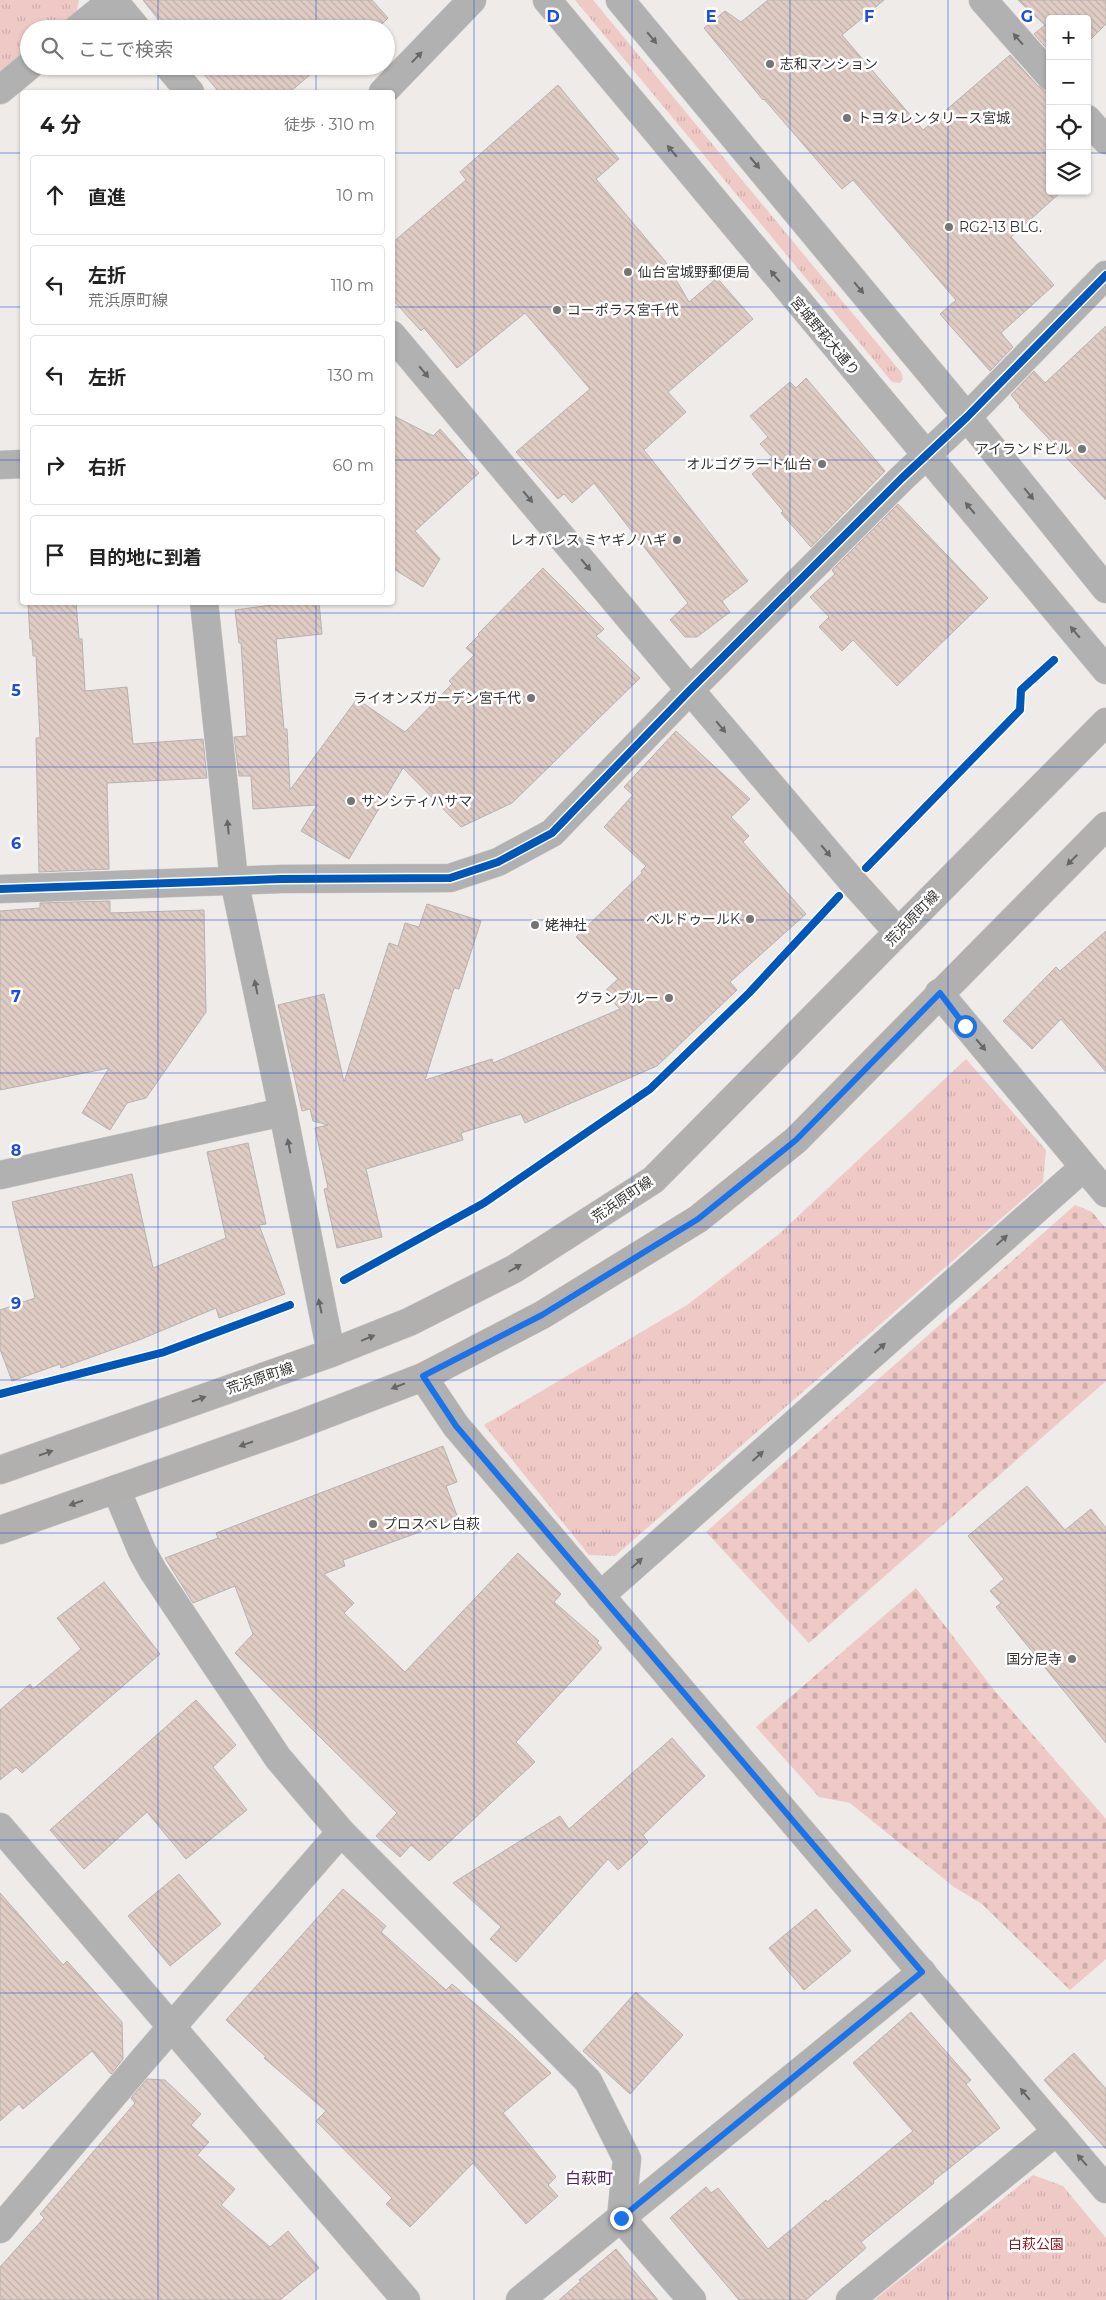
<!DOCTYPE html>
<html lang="ja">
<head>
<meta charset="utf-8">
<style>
  body { margin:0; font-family:Montserrat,"Noto Sans JP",sans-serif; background:#f6f6f6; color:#222 }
  .controls { position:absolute; right:15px; top:15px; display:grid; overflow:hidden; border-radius:5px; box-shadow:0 1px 4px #0004 }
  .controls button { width:45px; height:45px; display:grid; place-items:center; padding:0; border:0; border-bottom:1px solid #e0e0e0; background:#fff; color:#222; font:25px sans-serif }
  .stop { position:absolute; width:15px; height:15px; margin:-11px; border:4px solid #1a73e8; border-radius:50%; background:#fff }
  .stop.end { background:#1a73e8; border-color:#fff; box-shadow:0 1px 5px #0008 }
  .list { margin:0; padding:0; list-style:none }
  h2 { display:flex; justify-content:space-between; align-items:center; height:65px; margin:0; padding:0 20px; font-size:21px }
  h2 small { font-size:16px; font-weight:400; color:#767676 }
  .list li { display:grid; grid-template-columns:32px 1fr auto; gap:15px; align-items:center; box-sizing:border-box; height:80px; margin:0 10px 10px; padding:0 10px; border:1px solid #e0e0e0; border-radius:5px }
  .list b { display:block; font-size:19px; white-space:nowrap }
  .list p { margin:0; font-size:16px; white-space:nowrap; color:#767676 }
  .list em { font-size:16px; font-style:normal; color:#767676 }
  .icon { flex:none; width:28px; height:28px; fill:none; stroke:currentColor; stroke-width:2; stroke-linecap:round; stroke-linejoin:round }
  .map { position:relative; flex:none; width:1106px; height:2300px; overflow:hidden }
  .search { position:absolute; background:#fff; box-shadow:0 1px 4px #0004; left:20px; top:20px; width:375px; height:55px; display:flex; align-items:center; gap:12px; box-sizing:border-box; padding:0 18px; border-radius:28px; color:#767676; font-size:19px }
  .panel { position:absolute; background:#fff; box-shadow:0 1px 4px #0004; left:20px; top:90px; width:375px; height:515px; border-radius:5px }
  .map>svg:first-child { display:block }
  .grass { fill:url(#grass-tufts) }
  .cemetery { fill:url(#cemetery-stones) }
  .building { fill:url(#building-back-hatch); stroke:#b5b3b2 }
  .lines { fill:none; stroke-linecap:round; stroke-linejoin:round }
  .minor-casing { stroke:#c9c7c6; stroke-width:29 }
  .tertiary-casing { stroke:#c9c7c6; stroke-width:29 }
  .secondary-casing { stroke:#c9c7c6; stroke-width:29 }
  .minor { stroke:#b2b1b1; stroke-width:28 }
  .tertiary { stroke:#b2b1b1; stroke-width:28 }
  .secondary { stroke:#b2b0af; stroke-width:28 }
  .cycleway-casing { stroke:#fff; stroke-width:11 }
  .cycleway { stroke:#0057b8; stroke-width:8 }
  .oneway { fill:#686767 }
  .oneway2 { fill:#686766 }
  .route { stroke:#1a73e8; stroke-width:6 }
  .grid { fill:none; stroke:#1d4ed8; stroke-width:1; stroke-opacity:0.55 }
  .poi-dot { fill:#777574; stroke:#fff; stroke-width:2 }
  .labels { text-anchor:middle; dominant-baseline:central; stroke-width:5; stroke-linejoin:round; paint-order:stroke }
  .poi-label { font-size:14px; fill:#373635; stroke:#fff; text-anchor:start }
  .street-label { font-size:14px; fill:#373635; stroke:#fff }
  .park-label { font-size:14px; fill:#8e1a24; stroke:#fff }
  .quarter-label { font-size:16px; fill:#52275c; stroke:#fff }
  .grid-label { font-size:16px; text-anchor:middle; font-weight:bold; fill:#1d4ed8; stroke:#fff; stroke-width:5; stroke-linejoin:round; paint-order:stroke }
</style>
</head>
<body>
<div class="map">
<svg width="1106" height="2300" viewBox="0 0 1106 2300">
  <defs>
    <pattern id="grass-tufts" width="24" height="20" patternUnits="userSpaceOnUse" patternTransform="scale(1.25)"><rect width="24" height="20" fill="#efc9c6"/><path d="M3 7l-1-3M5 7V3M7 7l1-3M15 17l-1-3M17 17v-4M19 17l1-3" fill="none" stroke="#ceadab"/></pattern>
    <pattern id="cemetery-stones" width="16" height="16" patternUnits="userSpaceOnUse" patternTransform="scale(1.25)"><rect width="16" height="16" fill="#efc9c6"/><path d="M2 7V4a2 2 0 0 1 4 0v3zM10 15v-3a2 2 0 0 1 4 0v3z" fill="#ceadab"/></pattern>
    <pattern id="building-back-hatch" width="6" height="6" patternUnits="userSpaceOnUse" patternTransform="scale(1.25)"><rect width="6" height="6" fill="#dfccc4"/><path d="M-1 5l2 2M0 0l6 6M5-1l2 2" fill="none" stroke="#c0b0a9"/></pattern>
  </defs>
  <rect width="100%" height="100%" fill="#eeebe9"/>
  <g class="grass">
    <polygon points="0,0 79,0 76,15 57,29 29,29 29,50 0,72"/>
    <polygon points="575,0 593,0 901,372 903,379 900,383 892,382"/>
    <polygon points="966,1059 1046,1150 1043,1182 615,1556 589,1555 484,1425 687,1305 779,1234"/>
    <polygon points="1033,2175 1063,2186 1106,2238 1106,2300 874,2300"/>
  </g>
  <g class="cemetery">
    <polygon points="1075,1205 1092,1212 1106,1229 1106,1381 809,1643 706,1532"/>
    <polygon points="916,1588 994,1690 1106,1819 1106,1959 1070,1990 982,1904 954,1887 850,1803 819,1797 756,1727"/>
  </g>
  <g class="building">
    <polygon points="143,0 372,0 388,18 377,29 166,29"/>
    <polygon points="768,0 884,0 842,35 923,130 1010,55 1038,86 1050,91 1050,191 1062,191 1011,237 1054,285 1001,333 1013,347 990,371 940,314 956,300 853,180 842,189 764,99 763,100 704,28 725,11 741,22"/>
    <polygon points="1018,0 1106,0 1106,24 1087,43 1087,19 1050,19 1050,52 1034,34 1045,25"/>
    <polygon points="197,66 320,66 290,92 219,92"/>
    <polygon points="558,85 619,159 596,179 665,261 689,302 717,278 753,319 668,392 686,412 644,450 748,581 722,601 730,612 697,637 685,637 670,620 688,603 594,483 572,503 564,494 558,499 516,452 590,389 525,313 457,368 424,328 421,331 392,299 392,243 466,180 460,172"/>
    <polygon points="1106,326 1106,500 1019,407 1020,406 1011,395 1034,371 1045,383"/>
    <polygon points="806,378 885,471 811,547 781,513 783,511 752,474 772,457 760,444 768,437 750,416 790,382 796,388"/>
    <polygon points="392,415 433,436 440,429 479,473 415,531 440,559 423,587 392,568"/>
    <polygon points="898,504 988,598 897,686 853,640 842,651 819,627 829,617 810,597 835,574 832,570"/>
    <polygon points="543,568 604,629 596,636 640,678 512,803 461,827 403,768 349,859 301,831 317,805 253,809 251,776 239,776 234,737 247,736 241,643 239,643 235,610 294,602 319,602 322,634 276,639 284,729 287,729 290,790 357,699 405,732 452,684 449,681 474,655 466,648 479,635 478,634"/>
    <polygon points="28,602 76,602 79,639 82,639 85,691 127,687 133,744 203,739 207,778 107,783 109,869 39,872 36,738 40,738 36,656 33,656 32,639 30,639"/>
    <polygon points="676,731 750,799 731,817 749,836 743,842 806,914 730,982 737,990 657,1066 525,1123 521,1114 461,1133 463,1140 366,1169 382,1237 337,1248 324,1189 328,1188 315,1128 328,1125 313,1121 310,1109 302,1111 278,1005 324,994 344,1082 389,943 398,946 405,923 419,927 427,904 481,921 459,989 454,988 425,1080 492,1059 493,1063 620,1009 604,992 618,979 576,937 642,873 641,871 646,866 604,827 633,795 624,787"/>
    <polygon points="110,901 110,913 204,910 206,1012 146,1098 127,1103 110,1130 82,1113 109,1068 0,1090 0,911 40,908 40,903"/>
    <polygon points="1106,931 1106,1072 1061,1019 1032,1049 1003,1021 1056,967 1060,971"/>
    <polygon points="248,1143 266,1224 259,1225 285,1294 219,1318 216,1308 139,1340 61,1368 60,1364 12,1381 0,1349 0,1310 35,1298 12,1202 132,1174 153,1268 226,1238 207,1152"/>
    <polygon points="443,1446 457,1482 446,1486 458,1518 343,1560 345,1566 324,1574 354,1603 344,1613 405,1672 518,1553 561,1594 554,1602 599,1641 597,1643 602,1648 516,1742 535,1762 429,1861 411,1845 400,1857 376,1836 397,1813 235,1653 253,1634 235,1586 193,1603 165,1558 218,1538 216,1533"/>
    <polygon points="1027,1486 1065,1530 1091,1509 1106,1528 1106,1743 996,1607 1001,1603 990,1591 1004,1579 968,1536"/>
    <polygon points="104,1582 160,1654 22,1773 16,1767 0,1780 0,1710 30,1684 33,1689 81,1649 57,1618"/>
    <polygon points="196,1700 236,1745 213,1767 247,1810 186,1859 147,1812 84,1869 50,1830"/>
    <polygon points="672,1738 705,1776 643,1835 648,1842 618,1870 608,1859 516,1962 490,1939 501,1927 453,1883 560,1816 569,1829"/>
    <polygon points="179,1874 221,1924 170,1966 128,1916"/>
    <polygon points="343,1889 386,1926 381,1932 446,1990 452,1984 515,2038 551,2073 503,2113 556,2177 548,2185 558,2196 526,2224 473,2163 410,2227 386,2204 392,2198 316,2121 326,2111 264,2058 266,2057 226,2020"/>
    <polygon points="0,1893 63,1965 67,1961 122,2022 123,2059 111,2074 92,2051 23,2109 19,2104 0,2121"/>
    <polygon points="816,1909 851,1951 804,1990 769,1948"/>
    <polygon points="636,1992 683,2035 630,2094 583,2051"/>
    <polygon points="911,2012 971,2080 966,2084 1000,2128 933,2181 934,2183 861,2242 866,2248 806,2300 739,2300 670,2218 706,2187 711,2193 718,2188 768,2249 826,2200 827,2202 913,2131 853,2063"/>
    <polygon points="1074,2053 1106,2089 1106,2149 1044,2080"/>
    <polygon points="147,2079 165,2080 201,2114 191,2125 209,2142 197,2155 235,2189 221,2205 270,2247 288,2231 319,2268 280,2300 0,2300 0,2267 44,2218 40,2214 135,2103 131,2098"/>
    <polygon points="616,2249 658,2300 559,2300 581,2281 579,2280"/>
  </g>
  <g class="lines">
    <defs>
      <g id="minor">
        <polyline points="113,0 137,29"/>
        <polyline points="983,0 1050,76"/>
        <polyline points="77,29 113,0"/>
        <polyline points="168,66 190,92"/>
        <polyline points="0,90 29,66"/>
        <polyline points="383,92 472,0"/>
        <polyline points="1087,119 1106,140"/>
        <polyline points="392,335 690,690 852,881 898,932"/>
        <polyline points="0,465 22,464"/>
        <polyline points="204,602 234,880 283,1112 331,1353"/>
        <polyline points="0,889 281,879 450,878 498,862 552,833 690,690 902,478 967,417 1106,275"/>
        <polyline points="939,993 1106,1193"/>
        <polyline points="0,1175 283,1112"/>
        <polyline points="423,1377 456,1426 1106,2189"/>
        <polyline points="116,1489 142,1551 153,1571 278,1758 341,1832 588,2081 627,2159 621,2218 692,2300"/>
        <polyline points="600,1596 1084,1167"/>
        <polyline points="0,2229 143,2060 341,1832"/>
        <polyline points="520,2300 922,1972"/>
        <polyline points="850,2300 1057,2131"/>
      </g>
      <g id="tertiary">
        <polyline points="547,0 1106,670"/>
        <polyline points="620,0 967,417 1106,589"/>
        <polyline points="0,1827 406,2300"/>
      </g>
      <g id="secondary">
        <polyline points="0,1470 331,1353 409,1322 514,1269 653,1180 1106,722"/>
        <polyline points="0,1530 295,1426 423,1377 542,1315 698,1219 796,1140 1106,826"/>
      </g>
    </defs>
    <use href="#minor" class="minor-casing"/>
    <use href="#tertiary" class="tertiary-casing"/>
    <use href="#secondary" class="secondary-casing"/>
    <use href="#minor" class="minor"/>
    <use href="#tertiary" class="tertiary"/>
    <use href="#secondary" class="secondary"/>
    <defs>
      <g id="cycleway">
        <polyline points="866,868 1020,710 1021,690 1054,660"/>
        <polyline points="0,889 281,879 450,878 498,862 552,833 690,690 902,478 967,417 1106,275"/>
        <polyline points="344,1280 484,1203 650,1089 749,993 839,896"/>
        <polyline points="0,1394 164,1352 290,1305"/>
      </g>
    </defs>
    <use href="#cycleway" class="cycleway-casing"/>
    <use href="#cycleway" class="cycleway"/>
  </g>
  <defs><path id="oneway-solid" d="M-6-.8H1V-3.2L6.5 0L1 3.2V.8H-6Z" transform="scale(1.25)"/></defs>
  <g class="oneway">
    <use href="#oneway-solid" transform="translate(652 38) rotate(50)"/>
    <use href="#oneway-solid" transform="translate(1018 39) rotate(-131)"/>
    <use href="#oneway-solid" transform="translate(417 57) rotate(-46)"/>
    <use href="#oneway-solid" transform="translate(672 151) rotate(-130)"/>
    <use href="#oneway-solid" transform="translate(755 163) rotate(50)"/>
    <use href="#oneway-solid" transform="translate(775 276) rotate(-130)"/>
    <use href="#oneway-solid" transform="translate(859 288) rotate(50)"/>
    <use href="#oneway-solid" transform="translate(424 372) rotate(50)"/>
    <use href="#oneway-solid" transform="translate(1029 494) rotate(51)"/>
    <use href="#oneway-solid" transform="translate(528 497) rotate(50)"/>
    <use href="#oneway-solid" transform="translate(970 508) rotate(-130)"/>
    <use href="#oneway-solid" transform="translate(586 565) rotate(50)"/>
    <use href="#oneway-solid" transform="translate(1075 632) rotate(-130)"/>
    <use href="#oneway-solid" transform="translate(721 727) rotate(50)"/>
    <use href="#oneway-solid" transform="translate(228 827) rotate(-96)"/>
    <use href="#oneway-solid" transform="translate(826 851) rotate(50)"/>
    <use href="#oneway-solid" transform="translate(256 987) rotate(-102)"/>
    <use href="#oneway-solid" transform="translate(981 1045) rotate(50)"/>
    <use href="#oneway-solid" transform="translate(289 1146) rotate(-101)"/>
    <use href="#oneway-solid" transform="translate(1002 1240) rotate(-42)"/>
    <use href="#oneway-solid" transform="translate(320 1306) rotate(-102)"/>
    <use href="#oneway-solid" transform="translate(880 1348) rotate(-42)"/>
    <use href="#oneway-solid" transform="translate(758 1456) rotate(-42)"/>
    <use href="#oneway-solid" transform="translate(637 1563) rotate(-42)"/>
    <use href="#oneway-solid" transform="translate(1025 2094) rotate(-130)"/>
    <use href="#oneway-solid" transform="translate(1082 2160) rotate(-131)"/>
  </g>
  <g class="oneway2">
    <use href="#oneway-solid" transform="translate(1072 860) rotate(135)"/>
    <use href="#oneway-solid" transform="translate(515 1268) rotate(-30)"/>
    <use href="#oneway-solid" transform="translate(368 1338) rotate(-22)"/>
    <use href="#oneway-solid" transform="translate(398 1386) rotate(159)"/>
    <use href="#oneway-solid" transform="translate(199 1399) rotate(-19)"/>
    <use href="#oneway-solid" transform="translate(246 1444) rotate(161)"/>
    <use href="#oneway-solid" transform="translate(46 1453) rotate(-19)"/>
    <use href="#oneway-solid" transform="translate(76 1503) rotate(161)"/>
  </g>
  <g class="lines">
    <polyline class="route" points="621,2218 922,1972 456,1426 423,1376 542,1315 698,1219 796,1140 940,993 965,1026"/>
  </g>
  <path class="grid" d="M158,0v29M316,0v29M474,0v2300M632,0v2300M790,0v2300M948,0v2300M158,66v26M316,66v26M0,153h22M392,153h658M1087,153h19M0,307h22M392,307h714M0,460h22M392,460h714M158,602v1698M316,602v1698M0,613h1106M0,767h1106M0,920h1106M0,1073h1106M0,1227h1106M0,1380h1106M0,1533h1106M0,1687h1106M0,1840h1106M0,1993h1106M0,2147h1106"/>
  <g class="poi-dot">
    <circle cx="770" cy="64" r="5"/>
    <circle cx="847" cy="118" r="5"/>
    <circle cx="949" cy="227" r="5"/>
    <circle cx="628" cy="272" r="5"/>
    <circle cx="557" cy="310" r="5"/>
    <circle cx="1082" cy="449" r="5"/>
    <circle cx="822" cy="464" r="5"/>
    <circle cx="677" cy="540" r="5"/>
    <circle cx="531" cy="698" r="5"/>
    <circle cx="351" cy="801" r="5"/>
    <circle cx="750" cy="919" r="5"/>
    <circle cx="535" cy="925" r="5"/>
    <circle cx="669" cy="998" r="5"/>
    <circle cx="373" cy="1524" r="5"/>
    <circle cx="1072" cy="1659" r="5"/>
  </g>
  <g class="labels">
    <g class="poi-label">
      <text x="780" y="64">志和マンション</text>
      <text x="857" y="118">トヨタレンタリース宮城</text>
      <text x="959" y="227">RG2-13 BLG.</text>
      <text x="638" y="272">仙台宮城野郵便局</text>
      <text x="567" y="310">コーポラス宮千代</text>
      <text x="1072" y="449" text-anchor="end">アイランドビル</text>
      <text x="812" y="464" text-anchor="end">オルゴグラート仙台</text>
      <text x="667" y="540" text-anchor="end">レオパレス ミヤギノハギ</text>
      <text x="521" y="698" text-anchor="end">ライオンズガーデン宮千代</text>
      <text x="361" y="801">サンシティハサマ</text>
      <text x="740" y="919" text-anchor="end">ベルドゥールK</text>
      <text x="545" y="925">姥神社</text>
      <text x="659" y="998" text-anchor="end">グランブルー</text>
      <text x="383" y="1524">プロスペレ白萩</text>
      <text x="1062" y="1659" text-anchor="end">国分尼寺</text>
    </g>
    <g class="street-label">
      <text transform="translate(825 336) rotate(50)">宮城野萩大通り</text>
      <text transform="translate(912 918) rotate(-46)">荒浜原町線</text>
      <text transform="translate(622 1199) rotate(-34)">荒浜原町線</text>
      <text transform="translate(260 1378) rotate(-19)">荒浜原町線</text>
    </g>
    <g class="park-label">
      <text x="1036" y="2244">白萩公園</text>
    </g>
    <g class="quarter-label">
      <text x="589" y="2178">白萩町</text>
    </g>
  </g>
  <g class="grid-label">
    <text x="553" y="22">D</text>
    <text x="711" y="22">E</text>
    <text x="869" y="22">F</text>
    <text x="1027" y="22">G</text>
    <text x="16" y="696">5</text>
    <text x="16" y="849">6</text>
    <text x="16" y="1002">7</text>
    <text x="16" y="1156">8</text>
    <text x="16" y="1309">9</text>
  </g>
</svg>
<div class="controls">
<button>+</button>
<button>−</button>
<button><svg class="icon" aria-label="locate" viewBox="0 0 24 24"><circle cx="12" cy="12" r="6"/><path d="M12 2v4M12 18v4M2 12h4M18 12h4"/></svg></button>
<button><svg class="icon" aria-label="layers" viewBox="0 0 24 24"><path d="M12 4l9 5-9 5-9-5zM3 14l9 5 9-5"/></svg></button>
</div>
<div class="stop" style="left:965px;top:1026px"></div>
<div class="stop end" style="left:621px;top:2218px"></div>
<div class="search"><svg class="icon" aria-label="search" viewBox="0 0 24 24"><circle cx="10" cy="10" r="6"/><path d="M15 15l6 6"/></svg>ここで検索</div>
<section class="panel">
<h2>4 分<small>徒歩 · 310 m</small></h2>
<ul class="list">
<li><svg class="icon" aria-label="ahead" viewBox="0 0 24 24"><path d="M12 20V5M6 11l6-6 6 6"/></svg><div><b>直進</b></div><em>10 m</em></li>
<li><svg class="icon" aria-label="left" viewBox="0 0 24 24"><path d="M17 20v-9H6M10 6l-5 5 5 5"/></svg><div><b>左折</b><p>荒浜原町線</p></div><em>110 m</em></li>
<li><svg class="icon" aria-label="left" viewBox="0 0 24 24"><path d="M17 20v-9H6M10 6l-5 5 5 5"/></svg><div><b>左折</b></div><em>130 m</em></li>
<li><svg class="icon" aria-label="right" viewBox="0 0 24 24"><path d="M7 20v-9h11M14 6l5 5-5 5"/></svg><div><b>右折</b></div><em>60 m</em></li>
<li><svg class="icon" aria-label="arrive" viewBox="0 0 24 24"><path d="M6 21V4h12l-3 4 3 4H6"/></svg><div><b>目的地に到着</b></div></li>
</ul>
</section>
</div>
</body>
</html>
